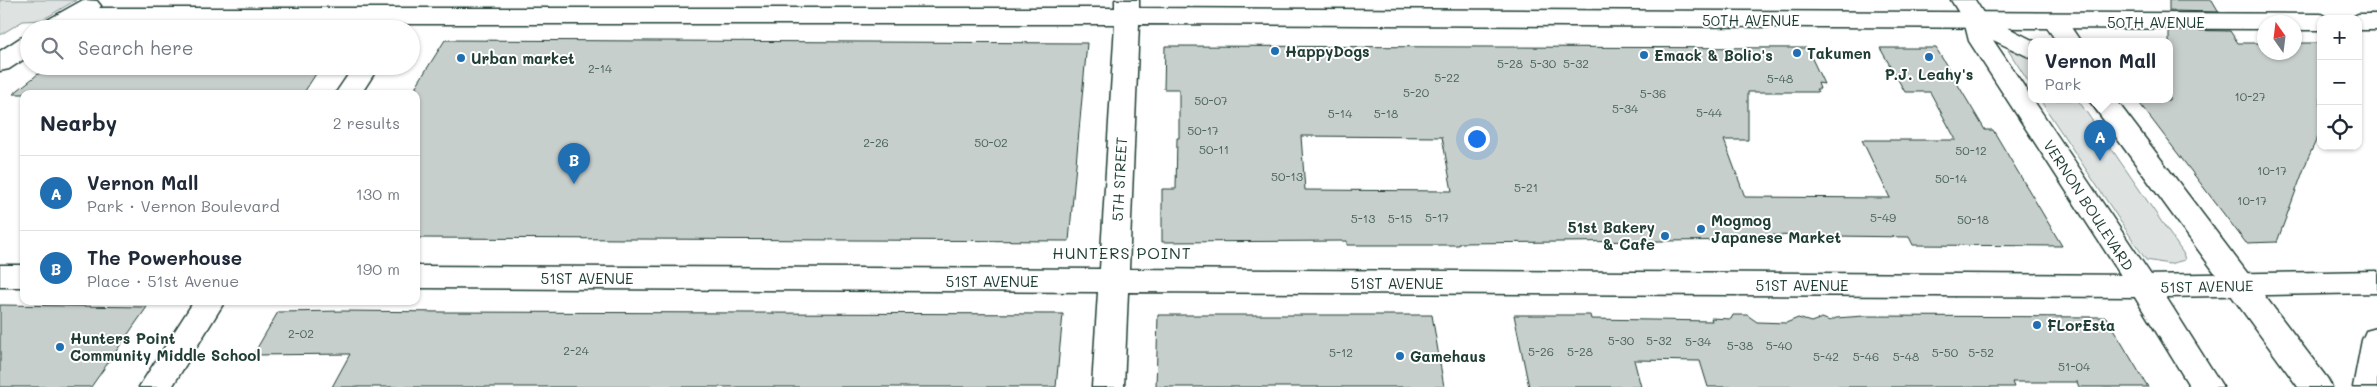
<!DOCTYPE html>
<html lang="en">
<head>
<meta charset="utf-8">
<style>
  body { margin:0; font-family:Mali,sans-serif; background:#f6f6f7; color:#1f2937 }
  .controls { position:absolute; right:15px; top:15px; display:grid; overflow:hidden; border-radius:10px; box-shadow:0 1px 4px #0004 }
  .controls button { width:45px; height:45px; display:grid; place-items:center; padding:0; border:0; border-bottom:1px solid #e0e1e3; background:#fff; color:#1f2937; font:25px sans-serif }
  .compass { position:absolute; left:2257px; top:15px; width:45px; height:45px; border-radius:50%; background:#fff; box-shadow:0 1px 4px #0004; rotate:346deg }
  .you { position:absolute; left:1476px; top:138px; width:18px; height:18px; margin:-12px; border:4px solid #fff; border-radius:50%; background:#1a73e8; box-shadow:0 0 0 8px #1a73e833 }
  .badge { display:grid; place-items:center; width:32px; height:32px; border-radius:50%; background:#1f6fb2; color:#fff; font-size:16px; font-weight:700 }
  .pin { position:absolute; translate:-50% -41px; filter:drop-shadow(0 1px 2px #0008) }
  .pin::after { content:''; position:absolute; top:26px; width:18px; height:15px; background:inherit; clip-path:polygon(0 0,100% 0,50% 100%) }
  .popup { position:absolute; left:2028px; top:38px; width:145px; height:65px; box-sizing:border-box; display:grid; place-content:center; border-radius:10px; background:#fff; filter:drop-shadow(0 1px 4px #0005); font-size:16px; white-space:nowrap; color:#747a83 }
  .popup b { font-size:19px; color:#1f2937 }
  .popup::after { content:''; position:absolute; left:50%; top:100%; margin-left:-10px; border:10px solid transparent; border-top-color:#fff }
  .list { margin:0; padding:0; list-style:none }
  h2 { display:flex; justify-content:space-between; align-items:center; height:65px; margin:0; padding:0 20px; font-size:21px }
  h2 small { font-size:16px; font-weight:400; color:#747a83 }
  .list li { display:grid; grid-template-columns:32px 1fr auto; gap:15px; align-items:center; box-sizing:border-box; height:75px; padding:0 20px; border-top:1px solid #e0e1e3 }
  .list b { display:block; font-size:19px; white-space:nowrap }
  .list p { margin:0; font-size:16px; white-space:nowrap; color:#747a83 }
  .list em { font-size:16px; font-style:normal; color:#747a83 }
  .icon { flex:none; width:28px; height:28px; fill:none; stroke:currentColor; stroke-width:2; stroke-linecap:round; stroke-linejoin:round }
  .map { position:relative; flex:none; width:2377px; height:387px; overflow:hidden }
  .search { position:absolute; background:#fff; box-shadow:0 1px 4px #0004; left:20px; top:20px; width:400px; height:55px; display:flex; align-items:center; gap:12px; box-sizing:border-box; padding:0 18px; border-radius:28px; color:#747a83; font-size:19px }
  .panel { position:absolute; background:#fff; box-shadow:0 1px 4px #0004; left:20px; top:90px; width:400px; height:215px; border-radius:10px }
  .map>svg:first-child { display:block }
  .green { fill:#dee3e2; stroke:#7e908b }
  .building { fill:#c7cfcc; stroke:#1f3d34; fill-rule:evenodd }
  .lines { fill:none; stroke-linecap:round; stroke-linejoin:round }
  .street-casing { stroke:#1f3d34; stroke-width:3 }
  .secondary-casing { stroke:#1f3d34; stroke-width:3 }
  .primary-casing { stroke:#1f3d34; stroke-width:3 }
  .street { fill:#fff; fill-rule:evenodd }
  .secondary { fill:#fff; fill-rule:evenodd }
  .primary { fill:#fff; fill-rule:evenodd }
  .poi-dot { fill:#1f6fb2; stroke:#fff; stroke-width:2 }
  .labels { text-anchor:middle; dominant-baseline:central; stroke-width:4; stroke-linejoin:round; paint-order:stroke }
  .number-label { font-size:12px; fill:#49625a }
  .street-label { font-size:15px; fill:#1f3d34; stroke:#fff }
  .poi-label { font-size:15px; font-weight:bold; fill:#1f3d34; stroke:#fff; text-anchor:start }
  .neighbourhood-label { font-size:16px; letter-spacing:1px; fill:#1f3d34; stroke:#fff }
</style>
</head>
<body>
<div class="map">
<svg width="2377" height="387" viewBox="0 0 2377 387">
  <rect width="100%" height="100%" fill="#fff"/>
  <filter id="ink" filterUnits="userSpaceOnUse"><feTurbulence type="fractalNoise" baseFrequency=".02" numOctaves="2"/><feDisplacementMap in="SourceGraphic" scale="10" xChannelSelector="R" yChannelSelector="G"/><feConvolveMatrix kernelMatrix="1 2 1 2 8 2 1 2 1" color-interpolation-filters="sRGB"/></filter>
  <g filter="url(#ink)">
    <g class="green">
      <polygon points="0,0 76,0 42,20 23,21 0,35"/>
      <polygon points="2008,50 2021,50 2031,58 2031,86"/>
      <polygon points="2040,100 2078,100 2183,253 2185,260 2169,264 2146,260"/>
    </g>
    <g class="building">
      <polygon points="2169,0 2212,0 2219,12 2169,11"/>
      <polygon points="2169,30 2230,31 2238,43 2264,43 2264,52 2294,52 2294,43 2321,43 2321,130 2308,158 2277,242 2246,243 2137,100 2169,100"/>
      <polygon points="445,40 1087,43 1069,241 416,238 416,86"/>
      <path d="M1165,46l642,2 17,36 -6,-1 2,6h-4l2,3h-70v48h-24l21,57 145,1 -28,-58h94l-26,-48h-25l-25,-44h56l49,82h8l69,116 -149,-1 -4,-8 -149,-2 2,5 -303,3v2h-112v-4l-185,1v-53h14l1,-51h2v-49h-15zM1301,136l141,1 10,54 -147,-1z"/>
      <polygon points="48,66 321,66 303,94 13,94"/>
      <polygon points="0,305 147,307 91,387 0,387"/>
      <polygon points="344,311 444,312 1063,314 1056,387 332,387 350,354 253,355 278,312"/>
      <polygon points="1158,315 1432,315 1444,387 1156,387"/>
      <polygon points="1514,315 1590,315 1591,319 1712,321 1711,318 1731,319 1733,315 1747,315 1757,322 1786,323 1798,318 1811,322 1822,318 1830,321 1836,318 1864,316 2106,317 2148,387 2079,387 2077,382 2012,382 2014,387 1708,387 1700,361 1634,360 1641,387 1529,387"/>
    </g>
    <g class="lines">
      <defs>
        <g id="street">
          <polygon points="83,0 97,1 101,6 99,8 1115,8 1115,0 1139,0 1139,8 2321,14 2331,19 2321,19 2321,30 2294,30 2294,22 2264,22 2264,29 1139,24 1129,269 2143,275 2153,278 2158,286 2153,294 2143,297 1128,292 1124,387 1092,387 1098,292 416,288 416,266 1100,269 1115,24 77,24 69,29 39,29 42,23"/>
          <polygon points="2358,14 2377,14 2377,30 2358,30 2358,19 2348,19"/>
          <polygon points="29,36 29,56 9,69 0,71 0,51 20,38"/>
          <polygon points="354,66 379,66 361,94 335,94"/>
          <rect x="0" y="265" width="24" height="22"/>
          <polygon points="194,301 225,301 172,387 139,387"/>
        </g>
        <g id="secondary">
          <polygon points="1951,0 1975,0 1985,16 2036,42 2031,42 2031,58 1993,40 2153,278 2158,286 2153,294 2143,297 2133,294 1969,41 1964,21"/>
          <polygon points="2055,14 2064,17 2081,42 2057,42 2043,22 2046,17"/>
          <polygon points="2089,100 2116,100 2327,378 2332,387 2298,387"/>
        </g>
        <g id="primary">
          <polygon points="2377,271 2377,293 2166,297 2223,387 2190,387 2128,286 2133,278 2143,275"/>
          <polygon points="2377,328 2377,387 2353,387 2362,340 2366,331"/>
        </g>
      </defs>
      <use href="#street" class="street-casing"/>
      <use href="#secondary" class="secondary-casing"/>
      <use href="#primary" class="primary-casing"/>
      <use href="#street" class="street"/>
      <use href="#secondary" class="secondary"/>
      <use href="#primary" class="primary"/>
    </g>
  </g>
  <g class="poi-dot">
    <circle cx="1275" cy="51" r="5"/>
    <circle cx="1797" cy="53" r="5"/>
    <circle cx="1644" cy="55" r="5"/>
    <circle cx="1929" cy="57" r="5"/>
    <circle cx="461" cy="58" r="5"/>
    <circle cx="1701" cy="229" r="5"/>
    <circle cx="1665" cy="236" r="5"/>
    <circle cx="2037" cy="325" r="5"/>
    <circle cx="60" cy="347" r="5"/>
    <circle cx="1400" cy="356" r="5"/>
  </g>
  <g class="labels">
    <g class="number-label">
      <text x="1510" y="63">5-28</text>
      <text x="1543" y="63">5-30</text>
      <text x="1576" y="63">5-32</text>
      <text x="600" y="68">2-14</text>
      <text x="1447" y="77">5-22</text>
      <text x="1780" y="78">5-48</text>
      <text x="1416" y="92">5-20</text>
      <text x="1653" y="93">5-36</text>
      <text x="2250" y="96">10-27</text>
      <text x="1211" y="100">50-07</text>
      <text x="1625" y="108">5-34</text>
      <text x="1709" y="112">5-44</text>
      <text x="1340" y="113">5-14</text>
      <text x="1386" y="113">5-18</text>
      <text x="1203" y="130">50-17</text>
      <text x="876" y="142">2-26</text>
      <text x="991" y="142">50-02</text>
      <text x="1214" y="149">50-11</text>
      <text x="1971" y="150">50-12</text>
      <text x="2272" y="170">10-17</text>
      <text x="1287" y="176">50-13</text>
      <text x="1951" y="178">50-14</text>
      <text x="1526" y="187">5-21</text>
      <text x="2252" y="200">10-17</text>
      <text x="1437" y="217">5-17</text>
      <text x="1883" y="217">5-49</text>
      <text x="1363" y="218">5-13</text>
      <text x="1400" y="218">5-15</text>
      <text x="1973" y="219">50-18</text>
      <text x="301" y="333">2-02</text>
      <text x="1621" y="340">5-30</text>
      <text x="1659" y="340">5-32</text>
      <text x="1698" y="341">5-34</text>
      <text x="1740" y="345">5-38</text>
      <text x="1779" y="345">5-40</text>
      <text x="576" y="350">2-24</text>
      <text x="1541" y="351">5-26</text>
      <text x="1580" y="351">5-28</text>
      <text x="1341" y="352">5-12</text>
      <text x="1945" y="352">5-50</text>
      <text x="1981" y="352">5-52</text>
      <text x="1826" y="356">5-42</text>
      <text x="1866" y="356">5-46</text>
      <text x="1906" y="356">5-48</text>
      <text x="2074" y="366">51-04</text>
    </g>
    <g class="street-label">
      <text x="1751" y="20">50TH AVENUE</text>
      <text x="2156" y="22">50TH AVENUE</text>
      <text transform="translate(1119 179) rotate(-87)">5TH STREET</text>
      <text transform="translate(2089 205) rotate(57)">VERNON BOULEVARD</text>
      <text x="587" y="278">51ST AVENUE</text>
      <text x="992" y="281">51ST AVENUE</text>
      <text x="1397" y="283">51ST AVENUE</text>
      <text x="1802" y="285">51ST AVENUE</text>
      <text transform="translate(2207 286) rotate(-1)">51ST AVENUE</text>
    </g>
    <g class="poi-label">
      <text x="1285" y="51">HappyDogs</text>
      <text x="1807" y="53">Takumen</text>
      <text x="1654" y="55">Emack &amp; Bolio's</text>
      <text x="471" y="58">Urban market</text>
      <text x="1929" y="74" text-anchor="middle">P.J. Leahy's</text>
      <text x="1711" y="220">Mogmog<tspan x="1711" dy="17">Japanese Market</tspan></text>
      <text x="1655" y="227" text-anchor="end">51st Bakery<tspan x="1655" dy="17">&amp; Cafe</tspan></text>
      <text x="2047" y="325">FLorEsta</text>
      <text x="70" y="338">Hunters Point<tspan x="70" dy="17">Community Middle School</tspan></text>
      <text x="1410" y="356">Gamehaus</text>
    </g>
    <g class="neighbourhood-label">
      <text x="1122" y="252">HUNTERS POINT</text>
    </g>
  </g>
</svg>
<div class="controls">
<button>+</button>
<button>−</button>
<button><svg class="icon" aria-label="locate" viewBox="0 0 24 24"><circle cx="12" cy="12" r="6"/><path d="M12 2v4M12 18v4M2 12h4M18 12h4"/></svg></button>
</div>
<svg class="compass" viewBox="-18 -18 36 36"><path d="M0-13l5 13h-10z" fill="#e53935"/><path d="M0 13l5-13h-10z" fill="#747a83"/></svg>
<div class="you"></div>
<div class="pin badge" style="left:2100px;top:161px">A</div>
<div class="popup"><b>Vernon Mall</b>Park</div>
<div class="pin badge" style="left:574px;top:184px">B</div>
<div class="search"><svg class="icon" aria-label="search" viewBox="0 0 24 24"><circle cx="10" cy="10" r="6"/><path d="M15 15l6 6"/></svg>Search here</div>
<section class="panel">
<h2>Nearby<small>2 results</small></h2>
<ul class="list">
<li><span class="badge">A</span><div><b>Vernon Mall</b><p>Park · Vernon Boulevard</p></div><em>130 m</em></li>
<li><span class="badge">B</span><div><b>The Powerhouse</b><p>Place · 51st Avenue</p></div><em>190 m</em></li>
</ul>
</section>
</div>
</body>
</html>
